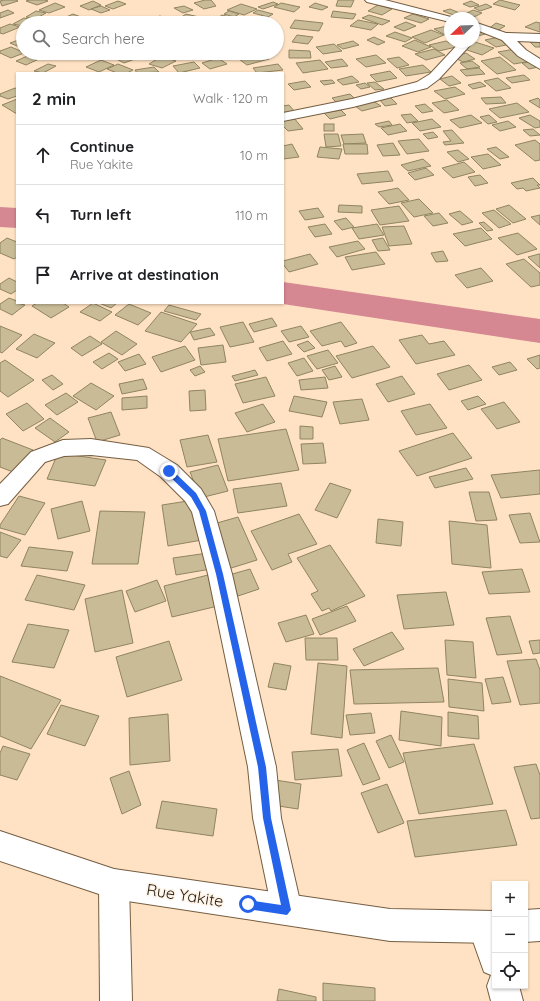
<!DOCTYPE html>
<html lang="en">
<head>
<meta charset="utf-8">
<style>
  body { margin:0; font-family:Quicksand,sans-serif; background:#f2f2f2; color:#202124 }
  .controls { position:absolute; right:12px; bottom:12px; display:grid; overflow:hidden; border-radius:0px; box-shadow:0 1px 3px #0004 }
  .controls button { width:36px; height:36px; display:grid; place-items:center; padding:0; border:0; border-bottom:1px solid #e0e0e0; background:#fff; color:#202124; font:20px sans-serif }
  .compass { position:absolute; left:444px; top:12px; width:36px; height:36px; border-radius:50%; background:#fff; box-shadow:0 1px 3px #0004; rotate:247deg }
  .stop { position:absolute; width:12px; height:12px; margin:-9px; border:3px solid #2563eb; border-radius:50%; background:#fff }
  .stop.end { background:#2563eb; border-color:#fff; box-shadow:0 1px 4px #0008 }
  .list { margin:0; padding:0; list-style:none }
  h2 { display:flex; justify-content:space-between; align-items:center; height:52px; margin:0; padding:0 16px; font-size:17px }
  h2 small { font-size:13px; font-weight:400; color:#757577 }
  .list li { display:grid; grid-template-columns:26px 1fr auto; gap:12px; align-items:center; box-sizing:border-box; height:60px; padding:0 16px; border-top:1px solid #e0e0e0 }
  .list b { display:block; font-size:15px; white-space:nowrap }
  .list p { margin:0; font-size:13px; white-space:nowrap; color:#757577 }
  .list em { font-size:13px; font-style:normal; color:#757577 }
  .icon { flex:none; width:22px; height:22px; fill:none; stroke:currentColor; stroke-width:2; stroke-linecap:round; stroke-linejoin:round }
  .map { position:relative; flex:none; width:540px; height:1001px; overflow:hidden }
  .search { position:absolute; background:#fff; box-shadow:0 1px 3px #0004; left:16px; top:16px; width:268px; height:44px; display:flex; align-items:center; gap:10px; box-sizing:border-box; padding:0 14px; border-radius:22px; color:#757577; font-size:15px }
  .panel { position:absolute; background:#fff; box-shadow:0 1px 3px #0004; left:16px; top:72px; width:268px; height:232px; border-radius:0px }
  .map>svg:first-child { display:block }
  .lines { fill:none; stroke-linecap:round; stroke-linejoin:round }
  .river { fill:#d58792; fill-rule:evenodd }
  .building { fill:#c8bb96; stroke:#908461 }
  .minor-casing { stroke:#755d41; stroke-width:2 }
  .secondary-casing { stroke:#755d41; stroke-width:2 }
  .minor { fill:#fff; fill-rule:evenodd }
  .secondary { fill:#fff; fill-rule:evenodd }
  .route { fill:#2563eb }
  .labels { text-anchor:middle; dominant-baseline:central; stroke-width:3; stroke-linejoin:round; paint-order:stroke }
  .near-street-label { font-size:16px; fill:#231a0e; stroke:#fef3e6 }
</style>
</head>
<body>
<div class="map">
<svg width="540" height="1001" viewBox="0 0 540 1001">
  <rect width="100%" height="100%" fill="#ffe2c3"/>
  <g class="lines">
    <g class="river">
      <polygon points="0,207 17,208 17,228 0,227"/>
      <polygon points="283,282 540,319 540,343 283,304 278,303 283,303"/>
    </g>
  </g>
  <g class="building">
    <polygon points="4,0 16,0 18,1 2,6 0,1"/>
    <polygon points="30,0 45,0 48,1 37,5 26,1"/>
    <polygon points="205,0 211,0 216,6 204,9 194,3"/>
    <polygon points="338,0 354,0 351,7 336,6"/>
    <polygon points="500,0 520,5 515,10 493,4"/>
    <polygon points="93,1 101,5 89,10 80,6"/>
    <polygon points="118,1 126,4 113,9 105,6"/>
    <polygon points="471,1 479,5 470,7 463,4"/>
    <polygon points="273,2 278,4 263,9 258,7"/>
    <polygon points="55,3 65,7 49,13 39,10"/>
    <polygon points="281,3 300,7 294,12 274,7"/>
    <polygon points="315,3 328,7 322,10 309,7"/>
    <polygon points="241,4 257,9 244,15 227,10"/>
    <polygon points="486,4 492,7 480,11 474,8"/>
    <polygon points="378,5 392,9 382,15 368,11"/>
    <polygon points="101,6 110,10 101,13 91,9"/>
    <polygon points="184,6 193,10 183,13 174,8"/>
    <polygon points="450,9 462,14 456,16 443,11"/>
    <polygon points="8,10 14,13 0,18 0,13"/>
    <polygon points="258,10 273,14 268,17 253,13"/>
    <polygon points="473,10 482,13 474,17 465,14"/>
    <polygon points="36,11 46,13 35,19 26,17"/>
    <polygon points="229,11 239,14 234,17 224,14"/>
    <polygon points="333,11 356,14 353,19 331,17"/>
    <polygon points="73,14 81,17 71,21 64,18"/>
    <polygon points="186,14 199,17 191,23 177,20"/>
    <polygon points="413,14 429,19 421,23 404,18"/>
    <polygon points="222,15 234,18 228,22 216,19"/>
    <polygon points="369,15 390,21 382,25 362,18"/>
    <polygon points="160,16 171,21 166,23 144,22"/>
    <polygon points="51,17 63,20 57,23 38,23"/>
    <polygon points="24,18 33,20 23,23 23,26 13,24"/>
    <polygon points="129,18 138,21 134,23 116,23"/>
    <polygon points="251,18 261,20 256,23 242,23"/>
    <polygon points="295,20 323,23 319,31 290,28"/>
    <polygon points="358,20 378,24 371,30 350,26"/>
    <polygon points="406,22 416,26 404,31 394,27"/>
    <polygon points="536,22 540,23 540,32 525,27"/>
    <polygon points="496,23 505,26 497,31 488,29"/>
    <polygon points="10,24 20,27 3,34 0,33 0,28"/>
    <polygon points="447,26 450,27 449,37 434,29"/>
    <polygon points="474,27 489,33 474,37"/>
    <polygon points="431,30 444,35 425,43 412,37"/>
    <polygon points="395,32 412,38 405,42 386,36"/>
    <polygon points="297,35 313,37 308,44 292,42"/>
    <polygon points="374,37 385,42 378,45 367,40"/>
    <polygon points="499,37 511,44 496,47 485,40"/>
    <polygon points="21,39 23,39 23,44 17,46 10,43"/>
    <polygon points="415,40 431,47 418,52 402,46"/>
    <polygon points="353,41 359,45 343,49 337,45"/>
    <polygon points="446,41 456,47 439,51 429,45"/>
    <polygon points="540,41 540,47 535,47 530,42"/>
    <polygon points="475,42 494,48 482,55 464,49"/>
    <polygon points="334,44 342,51 323,54 316,47"/>
    <polygon points="11,47 23,52 24,53 11,58 0,53 0,51"/>
    <polygon points="434,49 445,55 426,60 415,54"/>
    <polygon points="515,49 531,61 514,64 498,52"/>
    <polygon points="289,50 310,51 311,58 289,58"/>
    <polygon points="105,53 123,53 135,59 124,63"/>
    <polygon points="191,53 212,53 200,57"/>
    <polygon points="261,53 269,59 247,65 239,59"/>
    <polygon points="466,53 475,59 463,62 453,57"/>
    <polygon points="32,54 41,58 26,65 16,61"/>
    <polygon points="376,55 386,63 366,67 356,59"/>
    <polygon points="162,56 176,61 162,68 149,64"/>
    <polygon points="399,57 409,65 397,68 387,59"/>
    <polygon points="500,57 516,70 497,74 481,61"/>
    <polygon points="218,58 227,64 210,69 202,63"/>
    <polygon points="342,59 348,66 331,68 325,62"/>
    <polygon points="101,60 114,65 99,72 86,67"/>
    <polygon points="320,60 328,69 303,73 296,63"/>
    <polygon points="472,61 480,67 467,69 460,63"/>
    <polygon points="194,62 200,68 179,73 173,66"/>
    <polygon points="530,62 538,67 529,69 522,63"/>
    <polygon points="48,64 56,66 43,73 34,71"/>
    <polygon points="118,64 133,70 127,73 117,73 107,69"/>
    <polygon points="278,64 283,70 257,73 253,68"/>
    <polygon points="423,65 431,72 406,76 399,69"/>
    <polygon points="154,67 159,72 137,73 135,70"/>
    <polygon points="479,68 485,74 466,76 460,70"/>
    <polygon points="390,71 397,78 377,82 370,75"/>
    <polygon points="524,75 530,80 512,83 506,78"/>
    <polygon points="352,76 359,82 343,85 337,80"/>
    <polygon points="452,76 461,83 449,86 440,79"/>
    <polygon points="498,78 511,88 496,91 484,81"/>
    <polygon points="332,80 335,83 324,85 320,81"/>
    <polygon points="305,81 311,87 294,90 288,84"/>
    <polygon points="375,82 384,89 375,90 367,83"/>
    <polygon points="480,82 486,86 473,89 468,85"/>
    <polygon points="365,83 370,87 361,89 356,85"/>
    <polygon points="455,87 465,94 445,99 434,91"/>
    <polygon points="15,88 17,89 17,96 8,99 0,96 0,94"/>
    <polygon points="350,94 355,99 337,103 332,98"/>
    <polygon points="390,97 397,104 385,106 379,99"/>
    <polygon points="501,97 506,103 486,104 481,98"/>
    <polygon points="538,98 540,100 540,108 529,101"/>
    <polygon points="17,99 17,114 2,105"/>
    <polygon points="447,100 459,110 444,113 432,103"/>
    <polygon points="373,101 381,106 362,111 355,106"/>
    <polygon points="517,103 529,112 500,118 489,109"/>
    <polygon points="425,104 433,111 422,113 415,106"/>
    <polygon points="289,105 295,112 283,114 283,106"/>
    <polygon points="341,110 346,115 330,119 324,113"/>
    <polygon points="411,114 418,121 407,123 401,115"/>
    <polygon points="471,115 482,123 460,128 450,120"/>
    <polygon points="489,115 497,122 488,124 480,117"/>
    <polygon points="530,115 540,121 540,127 535,128 519,118"/>
    <polygon points="294,118 303,129 288,131 283,126 283,120"/>
    <polygon points="432,119 441,127 420,131 412,123"/>
    <polygon points="389,121 392,125 379,127 375,124"/>
    <polygon points="508,121 516,127 500,131 492,125"/>
    <rect x="324" y="124" width="10" height="7"/>
    <polygon points="400,124 407,131 388,135 381,128"/>
    <polygon points="533,129 540,135 530,136 523,130"/>
    <polygon points="452,130 464,143 445,145 443,142 451,141 443,131"/>
    <polygon points="433,132 438,137 428,139 423,134"/>
    <polygon points="324,134 338,134 341,146 326,147"/>
    <polygon points="363,134 366,143 344,144 341,135"/>
    <polygon points="419,139 429,151 407,154 398,141"/>
    <polygon points="535,140 540,144 540,160 535,161 515,145"/>
    <polygon points="393,143 400,155 383,156 377,145"/>
    <polygon points="292,144 299,157 283,159 283,146"/>
    <polygon points="343,144 367,144 368,154 345,154"/>
    <polygon points="320,147 342,149 339,159 317,157"/>
    <polygon points="496,147 509,157 500,159 487,149"/>
    <polygon points="458,150 469,159 458,162 447,152"/>
    <polygon points="488,154 501,165 483,169 471,157"/>
    <polygon points="423,159 431,166 408,171 401,165"/>
    <polygon points="464,162 475,172 453,178 442,168"/>
    <polygon points="426,168 434,175 415,180 408,173"/>
    <polygon points="388,171 393,181 362,184 357,174"/>
    <polygon points="480,175 488,183 475,186 468,177"/>
    <polygon points="533,178 540,185 537,185 540,188 526,191 523,188 517,189 511,183"/>
    <polygon points="398,188 409,200 389,204 378,192"/>
    <polygon points="419,199 433,213 414,217 401,203"/>
    <polygon points="339,205 362,206 362,213 338,212"/>
    <polygon points="509,205 526,219 513,223 496,209"/>
    <polygon points="399,206 409,221 380,225 371,210"/>
    <polygon points="318,208 324,217 305,220 299,211"/>
    <polygon points="494,210 511,224 499,228 482,213"/>
    <polygon points="460,211 473,222 462,225 449,214"/>
    <polygon points="439,213 448,223 433,226 424,216"/>
    <polygon points="540,215 540,225 531,217"/>
    <polygon points="346,218 354,227 342,230 334,221"/>
    <polygon points="484,222 493,230 487,231 479,223"/>
    <polygon points="325,224 332,234 315,237 308,227"/>
    <polygon points="377,224 384,235 359,239 352,228"/>
    <polygon points="404,226 412,244 389,246 382,227"/>
    <polygon points="481,228 492,239 465,246 453,234"/>
    <polygon points="518,233 537,249 517,255 498,238"/>
    <polygon points="7,238 17,242 17,257 14,259 0,253 0,243"/>
    <polygon points="383,238 390,250 378,251 372,240"/>
    <polygon points="358,241 365,249 337,257 329,247"/>
    <polygon points="443,251 448,261 436,262 431,253"/>
    <polygon points="376,252 385,264 352,270 345,257"/>
    <polygon points="310,254 318,264 289,272 283,264 283,261"/>
    <polygon points="539,254 540,254 540,268 528,257"/>
    <polygon points="524,259 540,273 540,285 531,287 506,264"/>
    <polygon points="481,268 493,281 467,288 455,275"/>
    <polygon points="9,278 17,282 17,290 11,294 0,289 0,284"/>
    <polygon points="9,298 17,301 17,303 25,305 12,315 0,309 0,304"/>
    <polygon points="37,303 63,303 69,307 51,318 32,306"/>
    <polygon points="93,303 112,312 100,321 80,312"/>
    <polygon points="99,303 117,303 111,308"/>
    <polygon points="129,304 151,313 138,325 115,315"/>
    <polygon points="169,305 201,314 196,320 164,311"/>
    <polygon points="161,312 197,324 181,342 145,331"/>
    <polygon points="272,318 277,326 254,332 249,324"/>
    <polygon points="243,322 254,342 230,347 220,327"/>
    <polygon points="341,322 357,343 345,347 341,341 322,346 310,331"/>
    <polygon points="0,326 22,335 2,353 0,352"/>
    <polygon points="301,326 309,337 289,342 281,331"/>
    <polygon points="210,328 215,335 194,340 190,332"/>
    <polygon points="116,331 137,344 122,355 101,342"/>
    <polygon points="34,334 55,343 37,358 16,349"/>
    <polygon points="422,335 429,344 444,341 455,355 416,364 399,340"/>
    <polygon points="90,336 102,344 82,356 71,348"/>
    <polygon points="283,341 292,354 267,361 259,348"/>
    <polygon points="308,341 315,348 304,352 297,345"/>
    <polygon points="223,345 226,362 201,365 198,348"/>
    <polygon points="185,346 195,360 161,372 152,357"/>
    <polygon points="373,346 390,367 352,378 336,356"/>
    <polygon points="328,350 338,363 317,369 307,356"/>
    <polygon points="109,353 118,359 102,369 93,362"/>
    <polygon points="139,354 146,364 125,371 118,362"/>
    <polygon points="540,355 540,368 537,369 527,359"/>
    <polygon points="304,358 313,371 297,376 288,363"/>
    <polygon points="5,360 34,380 8,397 0,391 0,363"/>
    <polygon points="510,362 517,370 499,375 492,367"/>
    <polygon points="469,365 482,380 449,390 437,374"/>
    <polygon points="200,366 205,372 195,376 190,370"/>
    <polygon points="335,366 342,377 329,380 322,370"/>
    <polygon points="255,370 258,375 235,381 232,376"/>
    <polygon points="52,375 63,384 53,390 42,380"/>
    <polygon points="402,376 415,394 388,402 376,384"/>
    <polygon points="266,377 275,396 243,403 235,384"/>
    <polygon points="325,377 328,388 301,390 299,380"/>
    <polygon points="143,379 147,389 122,394 119,384"/>
    <polygon points="91,383 114,396 96,410 73,396"/>
    <polygon points="205,390 206,410 190,411 189,391"/>
    <polygon points="66,393 78,402 57,415 45,405"/>
    <polygon points="147,396 147,408 122,410 122,398"/>
    <polygon points="294,396 327,402 322,417 289,411"/>
    <polygon points="478,396 486,404 468,410 461,401"/>
    <polygon points="362,399 369,420 340,424 333,402"/>
    <polygon points="504,402 520,422 497,429 481,409"/>
    <polygon points="27,403 44,419 23,431 6,414"/>
    <polygon points="263,404 275,422 247,432 235,413"/>
    <polygon points="430,404 447,428 416,435 401,411"/>
    <polygon points="111,412 120,435 97,442 88,418"/>
    <polygon points="50,418 69,432 55,442 35,428"/>
    <polygon points="300,426 313,427 313,439 300,439"/>
    <polygon points="286,429 299,470 228,481 218,439"/>
    <polygon points="453,433 472,458 417,476 399,451"/>
    <polygon points="208,435 217,462 187,467 180,440"/>
    <polygon points="2,438 33,450 13,472 0,467 0,440"/>
    <polygon points="323,443 326,463 303,464 301,444"/>
    <polygon points="58,453 106,460 95,486 47,479"/>
    <polygon points="218,465 228,491 200,498 190,472"/>
    <polygon points="466,468 473,479 435,488 429,477"/>
    <polygon points="540,470 540,494 501,498 491,475"/>
    <polygon points="281,483 287,506 238,513 233,489"/>
    <polygon points="330,483 351,490 337,518 315,510"/>
    <polygon points="469,492 489,492 497,520 476,521"/>
    <polygon points="19,496 45,503 25,535 0,528 0,525"/>
    <polygon points="194,500 202,540 168,546 162,505"/>
    <polygon points="82,501 90,531 58,539 51,509"/>
    <polygon points="100,511 145,512 138,564 92,564"/>
    <polygon points="530,513 540,542 520,543 509,515"/>
    <polygon points="299,514 317,544 288,554 292,562 272,570 251,531"/>
    <polygon points="238,517 257,560 228,569 210,525"/>
    <polygon points="378,519 403,522 401,546 376,543"/>
    <polygon points="449,521 487,525 491,568 452,564"/>
    <polygon points="0,532 21,540 7,558 0,556"/>
    <polygon points="330,545 365,596 331,611 329,608 322,611 311,594 318,591 297,558"/>
    <polygon points="29,547 73,552 67,571 21,566"/>
    <polygon points="208,553 211,569 176,575 173,558"/>
    <polygon points="250,569 259,589 238,596 229,575"/>
    <polygon points="522,569 530,592 489,594 482,572"/>
    <polygon points="37,575 85,585 74,610 25,600"/>
    <polygon points="208,575 218,606 172,617 164,586"/>
    <polygon points="157,580 166,601 135,612 126,591"/>
    <polygon points="122,590 133,643 95,652 85,599"/>
    <polygon points="446,592 454,625 404,629 397,595"/>
    <polygon points="347,606 356,621 320,635 312,619"/>
    <polygon points="306,615 314,634 286,642 278,623"/>
    <polygon points="510,616 522,653 497,655 486,618"/>
    <polygon points="28,624 69,630 54,668 12,662"/>
    <polygon points="392,632 404,649 364,666 353,649"/>
    <polygon points="305,638 337,638 338,660 306,660"/>
    <polygon points="445,640 473,642 476,678 447,675"/>
    <polygon points="540,640 540,653 533,654 529,641"/>
    <polygon points="169,641 182,680 127,697 116,657"/>
    <polygon points="536,659 540,670 540,703 520,705 507,661"/>
    <polygon points="274,663 291,666 286,690 268,687"/>
    <polygon points="318,663 347,666 342,738 311,734"/>
    <polygon points="438,668 444,702 354,704 350,670"/>
    <polygon points="0,676 61,700 31,749 0,736"/>
    <polygon points="503,677 511,702 492,704 485,679"/>
    <polygon points="448,679 482,683 484,711 449,707"/>
    <polygon points="61,705 99,716 85,746 47,734"/>
    <polygon points="401,711 442,717 441,746 399,740"/>
    <polygon points="448,712 478,716 479,739 448,736"/>
    <polygon points="371,713 375,733 350,735 346,715"/>
    <polygon points="168,714 170,761 130,765 129,718"/>
    <polygon points="391,735 404,762 389,768 376,741"/>
    <polygon points="364,743 380,779 363,785 347,750"/>
    <polygon points="474,744 493,804 419,814 403,753"/>
    <polygon points="3,746 30,754 17,780 0,775 0,753"/>
    <polygon points="338,749 342,776 295,780 292,752"/>
    <polygon points="536,764 540,775 540,818 531,819 514,767"/>
    <polygon points="129,771 141,805 122,814 110,778"/>
    <polygon points="275,780 301,784 298,809 272,805"/>
    <polygon points="387,784 404,823 378,833 361,793"/>
    <polygon points="162,801 217,809 213,836 156,828"/>
    <polygon points="506,810 517,845 415,857 407,821"/>
    <polygon points="323,983 375,988 375,1001 323,1001"/>
    <polygon points="279,989 316,997 316,1001 277,1001"/>
  </g>
  <g class="lines">
    <defs>
      <g id="minor">
        <polygon points="365,0 385,0 455,18 450,18 450,22 367,2"/>
        <polygon points="474,22 506,33 540,34 540,42 517,41 526,50 540,59 540,69 518,56 502,40 474,29"/>
        <polygon points="460,42 473,42 439,79 427,88 353,107 283,121 283,113 352,99 417,82 430,74"/>
        <polygon points="91,439 149,448 177,465 201,489 214,511 232,574 276,767 281,818 302,910 298,921 287,925 276,921 272,910 253,818 248,767 208,574 192,512 185,501 161,477 137,460 91,455 64,456 45,462 8,504 0,506 0,484 31,452 63,440"/>
        <polygon points="114,869 125,873 129,884 132,1001 100,1001 99,884 103,873"/>
        <polygon points="484,911 495,916 495,986 519,986 523,1001 491,1001 487,986 491,975 484,972 468,927 473,916"/>
      </g>
      <g id="secondary">
        <polygon points="0,831 114,869 390,909 495,911 495,943 390,941 114,899 0,861"/>
        <polygon points="540,909 540,941 525,942 525,910"/>
      </g>
    </defs>
    <use href="#minor" class="minor-casing"/>
    <use href="#secondary" class="secondary-casing"/>
    <use href="#minor" class="minor"/>
    <use href="#secondary" class="secondary"/>
  </g>
  <polygon class="route" points="166,469 171,469 196,493 206,511 223,574 266,767 271,818 291,910 287,915 248,909 244,904 248,900 281,905 263,818 258,767 216,574 199,511 191,497 166,473"/>
  <g class="labels">
    <g class="near-street-label">
      <text transform="translate(185 895) rotate(9)">Rue Yakite</text>
    </g>
  </g>
</svg>
<div class="controls">
<button>+</button>
<button>−</button>
<button><svg class="icon" aria-label="locate" viewBox="0 0 24 24"><circle cx="12" cy="12" r="6"/><path d="M12 2v4M12 18v4M2 12h4M18 12h4"/></svg></button>
</div>
<svg class="compass" viewBox="-18 -18 36 36"><path d="M0-13l5 13h-10z" fill="#e53935"/><path d="M0 13l5-13h-10z" fill="#757577"/></svg>
<div class="stop" style="left:248px;top:904px"></div>
<div class="stop end" style="left:169px;top:471px"></div>
<div class="search"><svg class="icon" aria-label="search" viewBox="0 0 24 24"><circle cx="10" cy="10" r="6"/><path d="M15 15l6 6"/></svg>Search here</div>
<section class="panel">
<h2>2 min<small>Walk · 120 m</small></h2>
<ul class="list">
<li><svg class="icon" aria-label="ahead" viewBox="0 0 24 24"><path d="M12 20V5M6 11l6-6 6 6"/></svg><div><b>Continue</b><p>Rue Yakite</p></div><em>10 m</em></li>
<li><svg class="icon" aria-label="left" viewBox="0 0 24 24"><path d="M17 20v-9H6M10 6l-5 5 5 5"/></svg><div><b>Turn left</b></div><em>110 m</em></li>
<li><svg class="icon" aria-label="arrive" viewBox="0 0 24 24"><path d="M6 21V4h12l-3 4 3 4H6"/></svg><div><b>Arrive at destination</b></div></li>
</ul>
</section>
</div>
</body>
</html>
